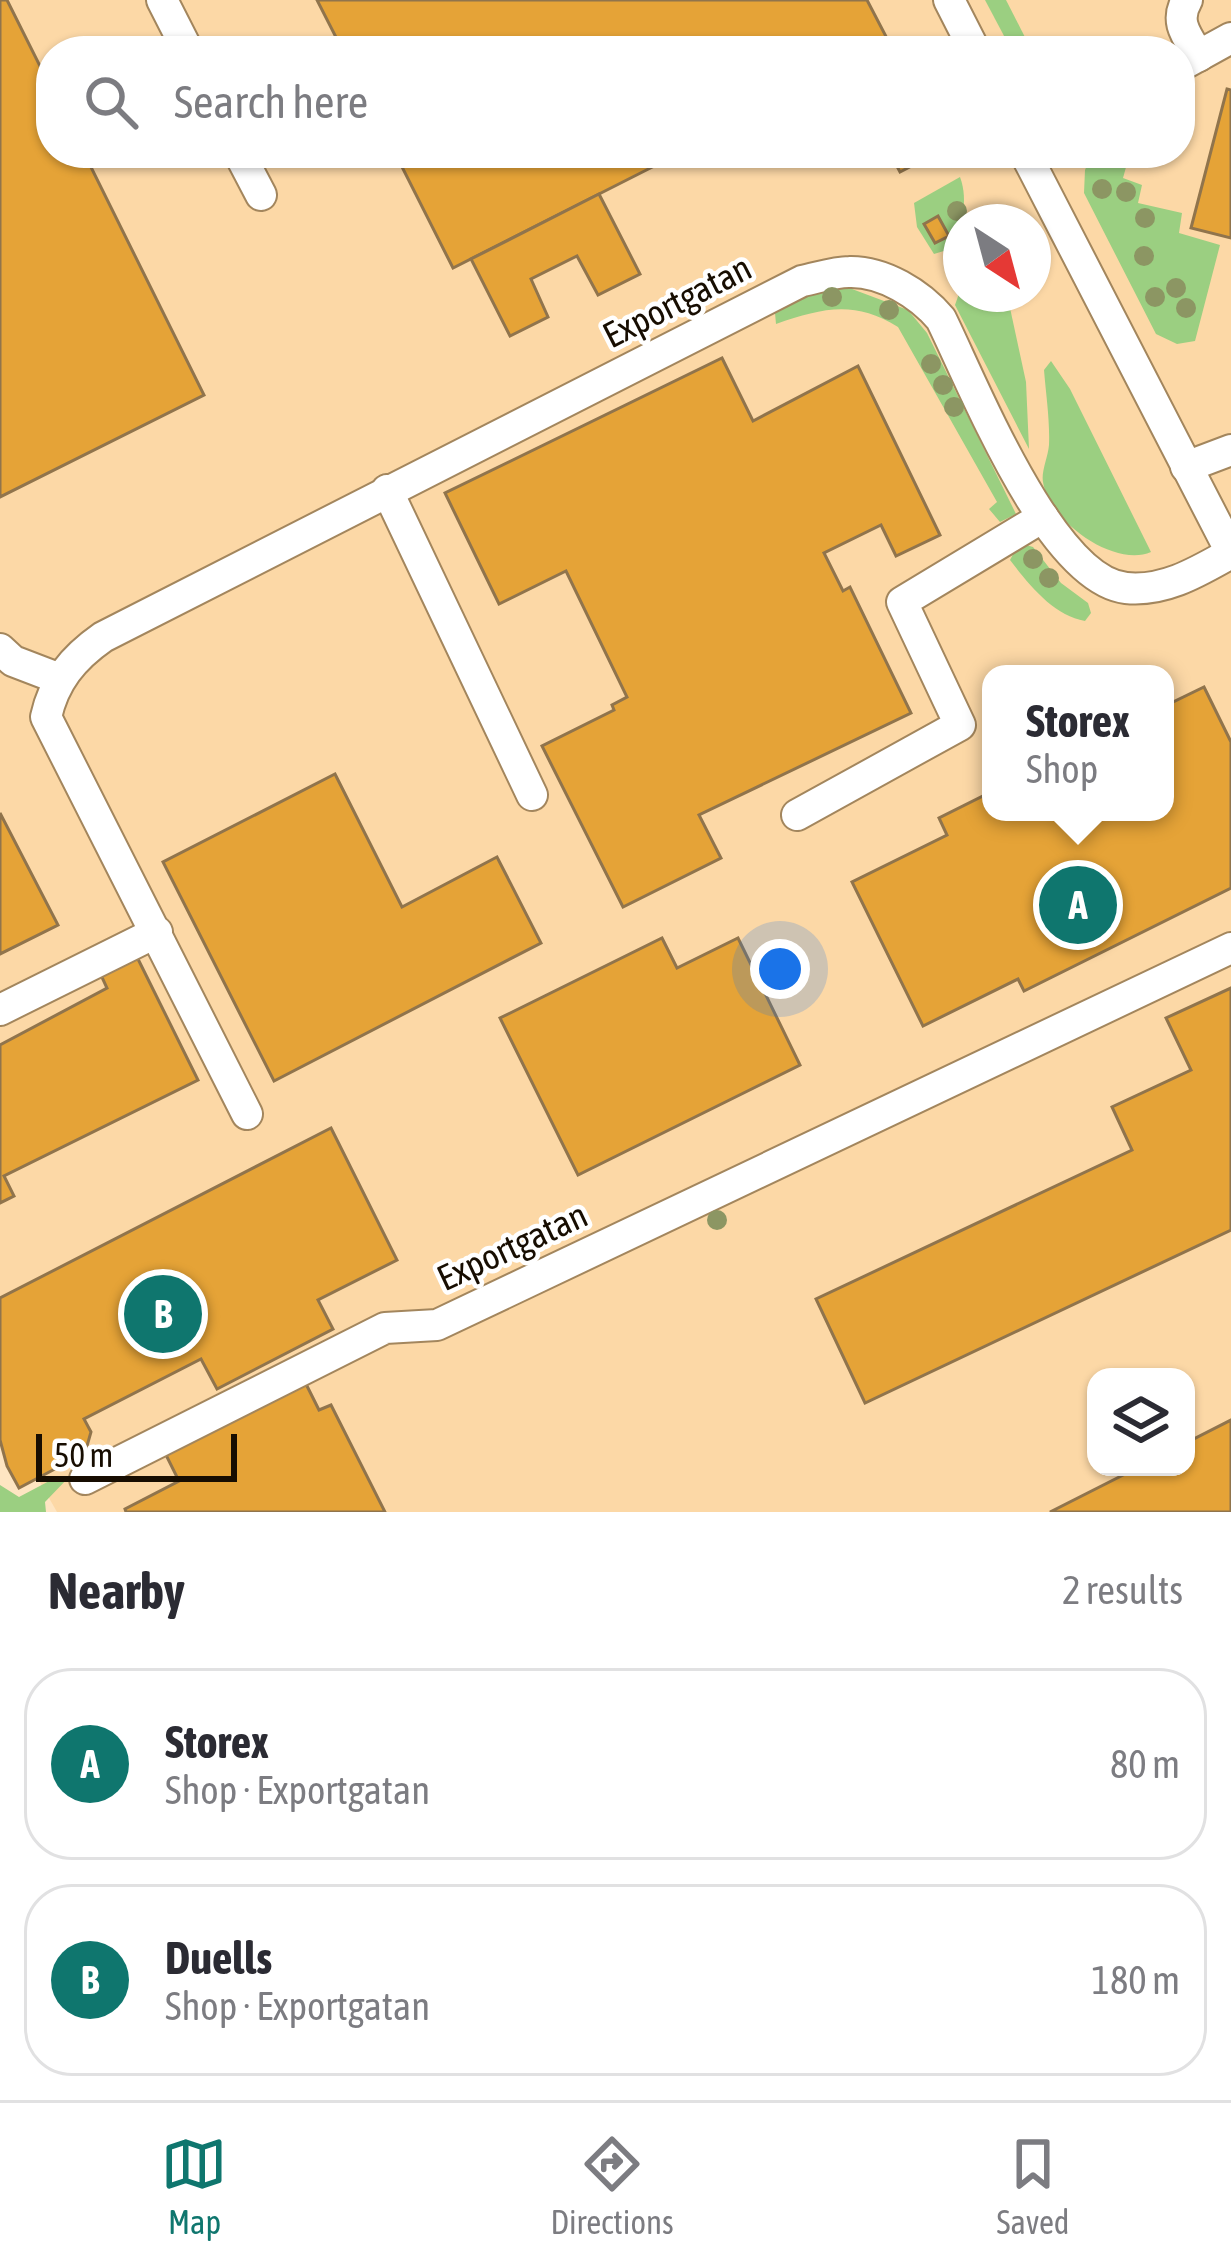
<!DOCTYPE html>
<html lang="en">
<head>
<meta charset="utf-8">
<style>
  body { margin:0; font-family:"Asap Condensed",sans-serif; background:#f2f2f3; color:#2b2b33 }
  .controls { position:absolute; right:36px; bottom:36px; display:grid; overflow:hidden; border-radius:24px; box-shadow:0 3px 9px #0004 }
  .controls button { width:108px; height:108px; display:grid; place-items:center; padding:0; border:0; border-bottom:3px solid #e1e1e2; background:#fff; color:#2b2b33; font:60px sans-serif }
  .compass { position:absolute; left:943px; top:204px; width:108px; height:108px; border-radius:50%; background:#fff; box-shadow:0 3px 9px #0004; rotate:144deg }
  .scale { position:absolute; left:36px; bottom:30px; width:201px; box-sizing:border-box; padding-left:12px; border:6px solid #170d01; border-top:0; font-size:33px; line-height:42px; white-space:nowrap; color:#170d01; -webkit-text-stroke:9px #fff; paint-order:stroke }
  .you { position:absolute; left:780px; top:969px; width:42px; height:42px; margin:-30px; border:9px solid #fff; border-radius:50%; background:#1a73e8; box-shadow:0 0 0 18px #1a73e833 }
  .badge { display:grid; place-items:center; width:78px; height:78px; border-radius:50%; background:#0f766e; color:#fff; font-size:39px; font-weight:700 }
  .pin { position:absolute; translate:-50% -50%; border:6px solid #fff; box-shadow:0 3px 12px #0006 }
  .popup { position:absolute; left:982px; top:665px; width:192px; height:156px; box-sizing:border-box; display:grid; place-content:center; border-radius:24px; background:#fff; filter:drop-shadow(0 3px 9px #0005); font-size:39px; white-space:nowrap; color:#7c7c81 }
  .popup b { font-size:45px; color:#2b2b33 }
  .popup::after { content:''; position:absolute; left:50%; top:100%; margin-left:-24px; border:24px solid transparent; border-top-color:#fff }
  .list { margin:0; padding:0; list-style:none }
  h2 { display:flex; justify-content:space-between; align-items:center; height:156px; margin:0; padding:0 48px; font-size:51px }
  h2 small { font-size:39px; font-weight:400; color:#7c7c81 }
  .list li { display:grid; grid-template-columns:78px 1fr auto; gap:36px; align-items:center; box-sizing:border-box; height:192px; margin:0 24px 24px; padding:0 24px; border:3px solid #e1e1e2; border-radius:48px }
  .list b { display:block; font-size:45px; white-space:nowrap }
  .list p { margin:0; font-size:39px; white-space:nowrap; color:#7c7c81 }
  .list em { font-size:39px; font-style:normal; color:#7c7c81 }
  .icon { flex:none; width:66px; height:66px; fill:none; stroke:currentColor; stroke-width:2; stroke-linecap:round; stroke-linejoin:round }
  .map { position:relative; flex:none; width:1231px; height:1512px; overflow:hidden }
  .search { position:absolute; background:#fff; box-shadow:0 3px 9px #0004; left:36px; right:36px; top:36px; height:132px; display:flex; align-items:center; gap:30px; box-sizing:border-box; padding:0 42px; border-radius:48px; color:#7c7c81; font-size:45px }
  .sheet { height:588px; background:#fff }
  nav { display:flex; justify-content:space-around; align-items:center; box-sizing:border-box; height:168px; border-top:3px solid #e1e1e2; background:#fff; font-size:33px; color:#7c7c81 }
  nav a { display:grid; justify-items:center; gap:6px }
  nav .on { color:#0f766e }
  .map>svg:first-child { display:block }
  .built { fill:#fcd8a6; fill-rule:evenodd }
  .green { fill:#9bcf81 }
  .building { fill:#e5a337; stroke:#90744c; stroke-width:3 }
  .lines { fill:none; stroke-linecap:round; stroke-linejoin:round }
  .minor-casing { stroke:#a3865d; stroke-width:34 }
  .minor { stroke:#fff; stroke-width:30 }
  .tree { fill:#8c9663 }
  .labels { text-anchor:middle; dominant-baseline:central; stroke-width:9; stroke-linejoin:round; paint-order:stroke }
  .street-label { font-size:36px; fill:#170d01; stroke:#fff }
</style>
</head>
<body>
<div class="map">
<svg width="1231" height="1512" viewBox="0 0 1231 1512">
  <rect width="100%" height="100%" fill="#fee5c2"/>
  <path class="built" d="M0,0h1231v1512h-1174l-57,-100zM51,51h1129v102h-1129zM961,222h72v72h-72zM991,674h174v138h-174zM1096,1377h90v90h-90z"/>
  <g class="green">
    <polygon points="985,0 1006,0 1032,51 1012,51"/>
    <polygon points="1092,153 1130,153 1123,178 1142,185 1138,203 1182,213 1179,233 1220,245 1195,341 1177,344 1156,334 1084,193 1085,170"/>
    <path d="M960,177c9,24 2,53 -13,73l-13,4 -17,-27 -3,-24z"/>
    <path d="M844,286l64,24 19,23 89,181 -16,8 -11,-13 8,-7 -99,-175c-44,-27 -75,-19 -122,-3l-1,-11 17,-12z"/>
    <polygon points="961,288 961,294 1007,294 1026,382 1029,449 955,305"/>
    <path d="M1051,361l19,28 81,163c-37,16 -102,-31 -108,-70 -2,-10 5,-25 6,-37 1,-25 -3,-50 -5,-75z"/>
    <path d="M1019,543l14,4 28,36 27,20 3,10 -6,8c-31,-5 -56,-36 -75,-61z"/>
    <polygon points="69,1477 45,1502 46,1512 0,1512 0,1485 19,1497 53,1479"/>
  </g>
  <g class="building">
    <polygon points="0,0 7,0 51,88 51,153 84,153 204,395 0,497"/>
    <polygon points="317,0 867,0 891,46 881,51 343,51"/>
    <polygon points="1227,89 1231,90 1231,238 1191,228"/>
    <polygon points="395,153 680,153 453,268"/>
    <polygon points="890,153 915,153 919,162 900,172"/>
    <polygon points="599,194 640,274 598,295 577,256 531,279 548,317 510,336 471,259"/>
    <polygon points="938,216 949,236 935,243 924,224"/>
    <polygon points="722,358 753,421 858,366 940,535 896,556 881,525 824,553 843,591 850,587 911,713 699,815 721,858 623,907 542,746 614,710 612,705 627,697 566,571 499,604 445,493"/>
    <polygon points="1204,687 1231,742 1231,888 1024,991 1018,979 923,1026 852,882 947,835 939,818 991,792 991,812 1165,812 1165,706"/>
    <polygon points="335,774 402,907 497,857 541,943 274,1081 163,862"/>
    <polygon points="0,813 58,925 0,954"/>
    <polygon points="662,938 677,968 738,938 800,1065 578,1175 500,1018"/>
    <polygon points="136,955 198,1080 4,1176 14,1196 0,1203 0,1045 107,988 100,973"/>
    <polygon points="1231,988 1231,1230 865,1403 816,1299 1132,1150 1112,1107 1191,1070 1166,1018"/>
    <polygon points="331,1128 397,1260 318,1300 333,1329 217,1389 201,1359 84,1419 91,1432 85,1453 19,1488 7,1466 0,1440 0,1298"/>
    <polygon points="304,1380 319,1410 331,1405 385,1512 126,1512 125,1509 179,1481 164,1451"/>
    <polygon points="1231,1420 1231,1512 1050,1512 1139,1467 1186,1467 1186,1443"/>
  </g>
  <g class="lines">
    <defs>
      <g id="minor">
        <polyline points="162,0 188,51"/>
        <polyline points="949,0 975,51"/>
        <path d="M1187,0c-13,22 0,36 12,56"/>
        <polyline points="1180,66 1231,38"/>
        <polyline points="239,153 261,195"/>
        <polyline points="1025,153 1231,552"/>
        <polyline points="1186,467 1231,450"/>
        <polyline points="387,490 532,795"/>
        <polyline points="0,649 13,661 60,679"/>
        <polyline points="797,815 960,725 902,602 1043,517"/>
        <polyline points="0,1010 157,932"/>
        <path d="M247,1114l-201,-397c8,-36 27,-59 57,-80l699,-356c15,-3 32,-9 47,-9 34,-1 71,22 92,47 32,65 109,261 185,269 39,4 73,-17 105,-35"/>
        <polyline points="85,1479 385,1328 437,1325 1231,948"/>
      </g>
    </defs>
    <use href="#minor" class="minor-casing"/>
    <use href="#minor" class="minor"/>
  </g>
  <g class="tree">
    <circle cx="1102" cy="189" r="10"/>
    <circle cx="1126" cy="192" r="10"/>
    <circle cx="957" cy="211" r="10"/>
    <circle cx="1145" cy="218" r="10"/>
    <circle cx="1144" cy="256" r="10"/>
    <circle cx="1176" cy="288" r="10"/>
    <circle cx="832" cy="297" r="10"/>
    <circle cx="1155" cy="297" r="10"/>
    <circle cx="1186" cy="308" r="10"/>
    <circle cx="889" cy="310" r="10"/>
    <circle cx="931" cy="364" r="10"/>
    <circle cx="943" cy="385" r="10"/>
    <circle cx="954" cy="407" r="10"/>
    <circle cx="1033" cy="559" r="10"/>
    <circle cx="1049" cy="578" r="10"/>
    <circle cx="717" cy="1220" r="10"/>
  </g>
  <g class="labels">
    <g class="street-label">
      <text transform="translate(677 301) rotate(-27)">Exportgatan</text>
      <text transform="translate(512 1246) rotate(-25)">Exportgatan</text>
    </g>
  </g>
</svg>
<div class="controls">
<button><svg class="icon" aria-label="layers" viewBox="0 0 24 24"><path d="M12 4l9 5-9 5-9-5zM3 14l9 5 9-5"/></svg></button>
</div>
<svg class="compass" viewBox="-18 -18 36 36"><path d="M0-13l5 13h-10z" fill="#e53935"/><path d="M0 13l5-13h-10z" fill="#7c7c81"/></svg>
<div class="scale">50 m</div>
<div class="you"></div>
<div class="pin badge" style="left:1078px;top:905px">A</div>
<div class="popup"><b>Storex</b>Shop</div>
<div class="pin badge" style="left:163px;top:1314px">B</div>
<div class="search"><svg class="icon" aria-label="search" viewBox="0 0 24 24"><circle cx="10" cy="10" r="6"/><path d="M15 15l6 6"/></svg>Search here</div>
</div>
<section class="sheet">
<h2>Nearby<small>2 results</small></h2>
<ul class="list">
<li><span class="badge">A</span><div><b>Storex</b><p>Shop · Exportgatan</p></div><em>80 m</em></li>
<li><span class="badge">B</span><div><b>Duells</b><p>Shop · Exportgatan</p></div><em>180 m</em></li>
</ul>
</section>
<nav>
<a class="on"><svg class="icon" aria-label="map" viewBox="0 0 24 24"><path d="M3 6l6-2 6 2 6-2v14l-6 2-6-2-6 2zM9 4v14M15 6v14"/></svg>Map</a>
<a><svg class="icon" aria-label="directions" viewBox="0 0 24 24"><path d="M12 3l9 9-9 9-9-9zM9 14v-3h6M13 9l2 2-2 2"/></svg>Directions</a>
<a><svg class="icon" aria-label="saved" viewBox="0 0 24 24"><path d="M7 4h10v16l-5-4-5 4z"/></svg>Saved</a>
</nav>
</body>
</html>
